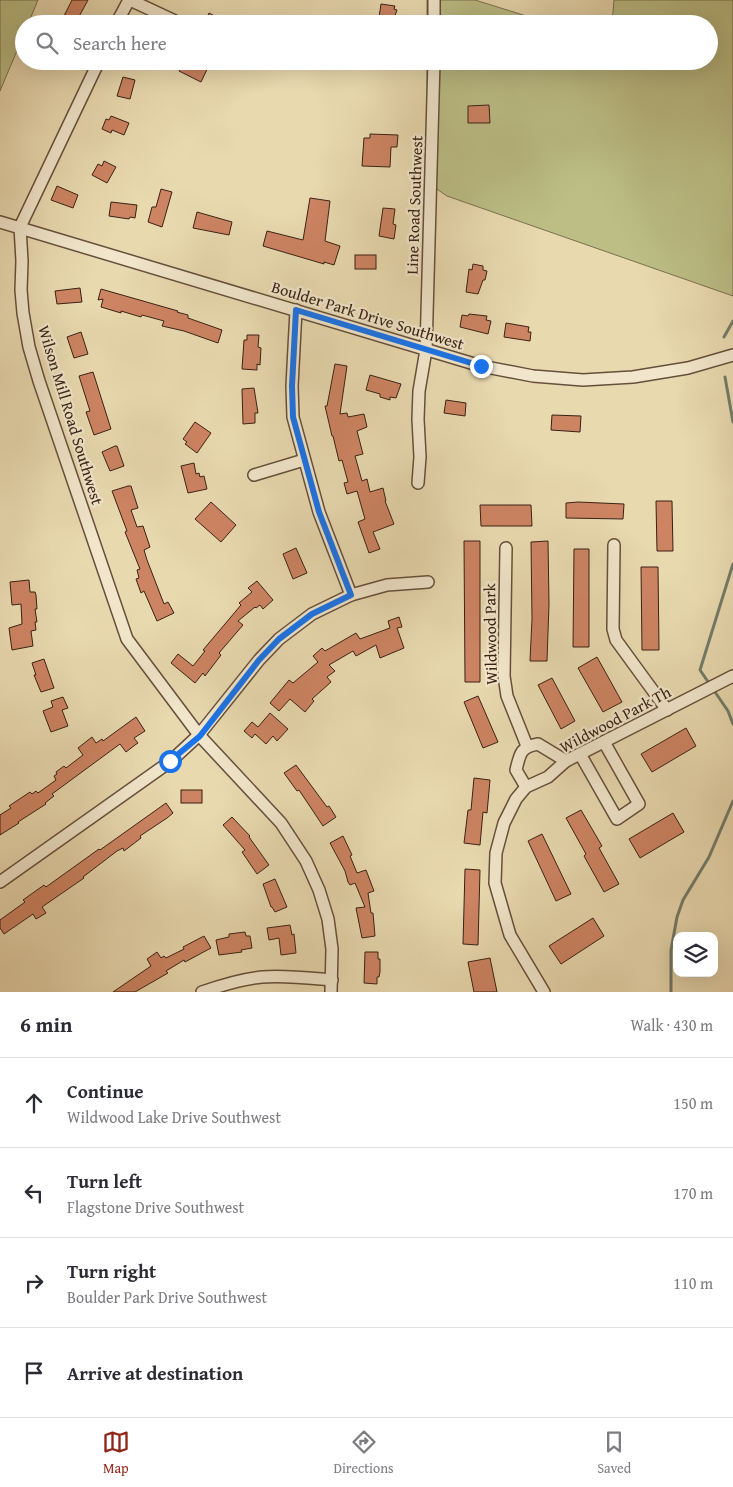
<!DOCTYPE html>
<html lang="en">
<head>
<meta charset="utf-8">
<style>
  body { margin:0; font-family:"Gentium Book Plus",serif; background:#f7f7f7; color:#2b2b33 }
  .controls { position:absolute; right:15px; bottom:15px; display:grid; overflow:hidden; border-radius:10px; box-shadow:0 5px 20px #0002 }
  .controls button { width:45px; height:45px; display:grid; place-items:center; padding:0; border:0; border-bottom:1px solid #e1e1e2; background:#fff; color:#2b2b33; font:25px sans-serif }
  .stop { position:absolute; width:15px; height:15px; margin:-11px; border:4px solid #1a73e8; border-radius:50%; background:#fff }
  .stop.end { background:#1a73e8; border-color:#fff; box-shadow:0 1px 5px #0008 }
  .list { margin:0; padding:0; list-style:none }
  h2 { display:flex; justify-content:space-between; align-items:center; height:65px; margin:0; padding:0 20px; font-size:21px }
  h2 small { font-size:16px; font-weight:400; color:#7c7c81 }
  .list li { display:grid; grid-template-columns:32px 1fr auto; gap:15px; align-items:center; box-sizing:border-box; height:90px; padding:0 20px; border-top:1px solid #e1e1e2 }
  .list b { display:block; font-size:19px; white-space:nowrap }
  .list p { margin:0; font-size:16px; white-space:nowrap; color:#7c7c81 }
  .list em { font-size:16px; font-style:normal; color:#7c7c81 }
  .icon { flex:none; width:28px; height:28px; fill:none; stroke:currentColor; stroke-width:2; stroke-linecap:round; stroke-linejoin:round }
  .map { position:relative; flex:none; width:733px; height:992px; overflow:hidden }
  .search { position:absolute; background:#fff; box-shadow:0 5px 20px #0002; left:15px; right:15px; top:15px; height:55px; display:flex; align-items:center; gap:12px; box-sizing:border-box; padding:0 18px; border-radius:28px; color:#7c7c81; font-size:19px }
  .sheet { height:425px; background:#fff }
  nav { display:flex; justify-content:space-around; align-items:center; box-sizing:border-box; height:70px; border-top:1px solid #e1e1e2; background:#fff; font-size:14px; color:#7c7c81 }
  nav a { display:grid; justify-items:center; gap:2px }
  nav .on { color:#8f2418 }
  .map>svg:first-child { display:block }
  .green { fill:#bcbe86; stroke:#7b704e }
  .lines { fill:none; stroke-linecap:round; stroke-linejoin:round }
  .stream { stroke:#737d6b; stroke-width:3 }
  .building { fill:#cd8463; stroke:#3a2115 }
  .minor-casing { stroke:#664f3c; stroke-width:14 }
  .minor { stroke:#f1e6cb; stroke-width:11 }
  .route { stroke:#1a73e8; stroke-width:6 }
  .labels { text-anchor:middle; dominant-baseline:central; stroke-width:4.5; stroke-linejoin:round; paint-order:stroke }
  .street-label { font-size:16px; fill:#3a2115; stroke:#f1e6cb }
</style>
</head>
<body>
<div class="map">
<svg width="733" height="992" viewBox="0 0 733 992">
  <rect width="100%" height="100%" fill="#e9d9af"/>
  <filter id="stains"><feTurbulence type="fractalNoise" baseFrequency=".004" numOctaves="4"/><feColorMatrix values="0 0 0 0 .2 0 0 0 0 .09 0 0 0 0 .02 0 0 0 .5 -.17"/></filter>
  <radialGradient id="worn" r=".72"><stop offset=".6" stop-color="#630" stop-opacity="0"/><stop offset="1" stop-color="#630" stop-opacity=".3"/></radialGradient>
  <g class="green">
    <polygon points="0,0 38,0 28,24 24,24 24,34 0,91"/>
    <polygon points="427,0 475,0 552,24 427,24"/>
    <polygon points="614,0 733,0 733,296 447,196 428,183 427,61 709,61 709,24 612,24"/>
  </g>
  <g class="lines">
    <g class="stream">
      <polyline points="724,337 733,321"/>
      <polyline points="725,377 733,422"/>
      <polyline points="733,564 700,670 728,711 733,724"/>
      <polyline points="671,992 671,950 677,917 683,900 709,857 733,801"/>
    </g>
  </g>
  <g class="building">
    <polygon points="72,0 88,0 75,24 60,24"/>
    <polygon points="381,4 395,6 394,9 397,10 392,24 378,24"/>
    <polygon points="209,13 230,24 204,24"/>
    <polygon points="184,61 211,61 201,82 179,71"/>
    <polygon points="123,77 135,80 130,99 117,96"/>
    <polygon points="489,105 490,123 468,123 468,106"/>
    <polygon points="111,116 129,123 124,135 112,130 111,133 102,129 106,119 109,120"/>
    <polygon points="370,134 398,135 397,147 391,147 390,167 362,166 364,138 370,138"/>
    <polygon points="104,161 116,167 107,183 92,175 98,164 102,166"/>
    <polygon points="57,186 78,195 73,208 51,200"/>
    <polygon points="161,189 172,192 162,227 148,222 152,207 156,207"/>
    <polygon points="310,198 330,201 325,241 340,246 334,265 324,262 324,264 263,246 267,231 303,240"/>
    <polygon points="111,202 137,205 135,218 130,217 129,219 109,216"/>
    <polygon points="383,208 395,209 393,224 396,225 394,239 379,236"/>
    <polygon points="197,212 232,222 229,235 193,228"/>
    <rect x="355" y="255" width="21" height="14"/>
    <polygon points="473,264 483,266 483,270 487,271 485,280 483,280 478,294 466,292 469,269 472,270"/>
    <polygon points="80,288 82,302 57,304 55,291"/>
    <polygon points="101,289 178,311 177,312 188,315 188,318 222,330 218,343 184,331 162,326 164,321 142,315 141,317 121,311 121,313 101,307 103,299 98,300"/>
    <polygon points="469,314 487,316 486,320 491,321 488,334 460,327 462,315 468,316"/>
    <polygon points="506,323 529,327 528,332 531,332 530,341 504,337"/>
    <polygon points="81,332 88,354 74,358 67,337"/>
    <polygon points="247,335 259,335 258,347 261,348 260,365 257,364 257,370 242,369 244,340 247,340"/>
    <polygon points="335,364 347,366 340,414 347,413 348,417 364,414 367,427 357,431 363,454 355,456 362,481 367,479 370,492 383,488 386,501 385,501 394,524 373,532 380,549 369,553 358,522 365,519 357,491 347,494 344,483 348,482 342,460 339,461 333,436 332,436 325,406 327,406"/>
    <polygon points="93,372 111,429 94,435 86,412 90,411 79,376"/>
    <polygon points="370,375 401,384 396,398 390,397 390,400 380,397 380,394 366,390"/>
    <polygon points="254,388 258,413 255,413 255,423 243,424 242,389"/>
    <polygon points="446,400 466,403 465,416 444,413"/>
    <polygon points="552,415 581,416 580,432 551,430"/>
    <polygon points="195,422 211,433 197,453 185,444 187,442 183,439"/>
    <polygon points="115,446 117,446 124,466 110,471 102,452"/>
    <polygon points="194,463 196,474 199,473 200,477 204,476 207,489 188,493 181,466"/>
    <polygon points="128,486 131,486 138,508 131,510 137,527 143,526 150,547 144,550 147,560 164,604 168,602 174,613 157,621 144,591 141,593 136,579 139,578 137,570 140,569 125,532 127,531 112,491"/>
    <polygon points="656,501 672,501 673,551 657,551"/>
    <polygon points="211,502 236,525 221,542 195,519"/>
    <polygon points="578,502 624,504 623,519 566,518 566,503"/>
    <polygon points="480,505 531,505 532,526 481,526"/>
    <polygon points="464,541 480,541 480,682 465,682"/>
    <polygon points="548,541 549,604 547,661 530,661 532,619 531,542"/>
    <polygon points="296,548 307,573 293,579 283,554"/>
    <polygon points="574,549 589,549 589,647 573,647"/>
    <polygon points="641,567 658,567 659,650 642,650"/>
    <polygon points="29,580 30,592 35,592 36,595 37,609 35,609 37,622 35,622 36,630 31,631 33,646 12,650 9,628 22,624 21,604 12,605 10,582"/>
    <polygon points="257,581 273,600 263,609 260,605 256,608 255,607 238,621 243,625 219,653 221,655 205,676 203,673 195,683 171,663 178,654 193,666 205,651 203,650 241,605 239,603 252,592 248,588"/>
    <polygon points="399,617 402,627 397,628 404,648 380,658 376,645 356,656 353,651 329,665 335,671 327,677 331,682 312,699 314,701 305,712 290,699 279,711 270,703 289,680 293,683 318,662 313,656 322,648 325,651 356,633 360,639 390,628 388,621"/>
    <polygon points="597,657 622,702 603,712 578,668"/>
    <polygon points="44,659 54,688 41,692 34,675 36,675 32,663"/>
    <polygon points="552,678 575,721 561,729 538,685"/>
    <polygon points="478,696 498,742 483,748 464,702"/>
    <polygon points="63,697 68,708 62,710 68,726 51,732 43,711 53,707 51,701"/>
    <polygon points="270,713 288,729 277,741 273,736 266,744 255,734 252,738 244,731 252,722 258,727"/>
    <polygon points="136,717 145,731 134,738 138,743 135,745 126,752 120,744 52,794 54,796 45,803 46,804 18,822 19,823 0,835 0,815 11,808 9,806 30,792 32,794 36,791 38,793 56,780 54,776 57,774 56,772 64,766 66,768 83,755 78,748 92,737 96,743 102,739 103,741"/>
    <polygon points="686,728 696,746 652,772 641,754"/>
    <polygon points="296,765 327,807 329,806 336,817 323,826 299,790 297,791 284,773"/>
    <polygon points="474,778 490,780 487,813 483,812 480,845 464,843 468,810 471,810"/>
    <rect x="181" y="790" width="21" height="13"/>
    <polygon points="166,803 173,813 167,818 140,836 141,838 124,851 123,848 117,851 83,877 84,878 42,907 46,913 36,919 33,914 4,934 0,928 0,920 25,902 23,900 44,885 46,887 99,849 100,850"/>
    <polygon points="581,810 602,846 599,848 619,884 604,892 584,856 586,854 566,818"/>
    <polygon points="673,813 684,832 640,858 629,839"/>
    <polygon points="232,817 250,836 249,837 269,865 257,874 242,852 245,850 223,825"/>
    <polygon points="542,834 571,894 556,901 528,841"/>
    <polygon points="343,836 352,855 350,856 357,873 366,870 374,891 368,893 371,913 373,913 375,936 362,938 356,908 365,907 355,883 350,885 348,882 345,871 330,843"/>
    <polygon points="465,869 480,870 478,945 463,944"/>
    <polygon points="275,879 287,907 275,912 272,907 271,907 263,884"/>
    <polygon points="593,918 604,936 561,964 549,946"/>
    <polygon points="290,925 292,935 294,934 296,953 281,955 279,938 269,940 267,928"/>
    <polygon points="245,932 246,936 250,936 252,948 241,950 242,952 219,955 216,940 229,937 229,934"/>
    <polygon points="204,936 211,948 185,962 184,960 166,971 168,973 135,992 113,992 151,966 147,959 157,952 161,958 164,956 166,958 184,949 183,947"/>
    <polygon points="365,952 378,952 378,959 380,959 380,972 379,977 377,977 377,984 364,983"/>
    <polygon points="490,958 497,992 474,992 468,962"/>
  </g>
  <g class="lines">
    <defs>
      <g id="minor">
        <polyline points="130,0 175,21"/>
        <polyline points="116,24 129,0"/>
        <polyline points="434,24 434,0"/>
        <polyline points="99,61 20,227 22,261 21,290 23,313 29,347 39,381 127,639 199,735 281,823 306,861 319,890 328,919 332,949 331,992"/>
        <polyline points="0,222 481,366 533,376 583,380 633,377 688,368 733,355"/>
        <polyline points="296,310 292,386 293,417 319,512 351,595"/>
        <polyline points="254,475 304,460"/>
        <polyline points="418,483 420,457 418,419 419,391 426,350 434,61"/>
        <polyline points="614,545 613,629 616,640 667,710"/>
        <polyline points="506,548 504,676 507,696 527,746"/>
        <polyline points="580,754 617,819 639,804 604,742"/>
        <path d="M526,787l-10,-17c4,-16 4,-23 22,-26l28,17"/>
        <polyline points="0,882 171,761 199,735 259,660 279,639 312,614 351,595 387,585 428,582"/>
        <path d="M202,992c20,-7 39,-13 60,-15 23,-2 47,1 70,3"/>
        <polyline points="544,992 510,935 495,883 496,853 504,823 516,799 526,787 548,777 566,761 733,676"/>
      </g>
    </defs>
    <use href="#minor" class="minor-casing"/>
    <use href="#minor" class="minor"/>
  </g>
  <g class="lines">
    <polyline class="route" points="170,761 200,736 259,660 279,639 312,614 351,595 319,512 293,417 292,386 296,310 481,366"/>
  </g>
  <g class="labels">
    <g class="street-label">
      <text transform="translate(414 205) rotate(-88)">Line Road Southwest</text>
      <text transform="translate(368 315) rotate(17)">Boulder Park Drive Southwest</text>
      <text transform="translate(71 415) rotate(73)">Wilson Mill Road Southwest</text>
      <text transform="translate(490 634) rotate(-91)">Wildwood Park</text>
      <text transform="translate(615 719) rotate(-28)">Wildwood Park Th</text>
    </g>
  </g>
  <rect width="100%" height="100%" filter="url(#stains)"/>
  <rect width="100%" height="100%" fill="url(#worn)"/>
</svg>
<div class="controls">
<button><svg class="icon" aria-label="layers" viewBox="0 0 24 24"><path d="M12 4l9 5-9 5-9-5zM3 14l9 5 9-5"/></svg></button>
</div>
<div class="stop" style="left:170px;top:761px"></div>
<div class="stop end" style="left:481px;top:366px"></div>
<div class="search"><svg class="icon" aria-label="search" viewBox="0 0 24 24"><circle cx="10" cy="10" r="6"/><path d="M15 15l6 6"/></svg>Search here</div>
</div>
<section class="sheet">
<h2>6 min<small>Walk · 430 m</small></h2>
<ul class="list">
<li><svg class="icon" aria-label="ahead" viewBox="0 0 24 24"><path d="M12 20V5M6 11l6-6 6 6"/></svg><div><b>Continue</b><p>Wildwood Lake Drive Southwest</p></div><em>150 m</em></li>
<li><svg class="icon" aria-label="left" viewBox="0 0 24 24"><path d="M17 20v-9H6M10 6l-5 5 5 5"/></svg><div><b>Turn left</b><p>Flagstone Drive Southwest</p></div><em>170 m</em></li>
<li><svg class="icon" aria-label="right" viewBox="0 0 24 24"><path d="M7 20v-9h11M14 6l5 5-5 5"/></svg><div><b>Turn right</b><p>Boulder Park Drive Southwest</p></div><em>110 m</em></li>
<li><svg class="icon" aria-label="arrive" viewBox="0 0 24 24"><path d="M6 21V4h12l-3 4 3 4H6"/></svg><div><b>Arrive at destination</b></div></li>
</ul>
</section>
<nav>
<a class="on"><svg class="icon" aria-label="map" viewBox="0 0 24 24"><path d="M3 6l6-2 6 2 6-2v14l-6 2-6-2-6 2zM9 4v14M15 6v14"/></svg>Map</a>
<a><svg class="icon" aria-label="directions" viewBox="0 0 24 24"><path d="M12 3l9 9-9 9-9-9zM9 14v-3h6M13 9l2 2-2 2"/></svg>Directions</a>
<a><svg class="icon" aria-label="saved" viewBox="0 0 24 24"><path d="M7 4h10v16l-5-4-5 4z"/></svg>Saved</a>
</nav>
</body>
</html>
